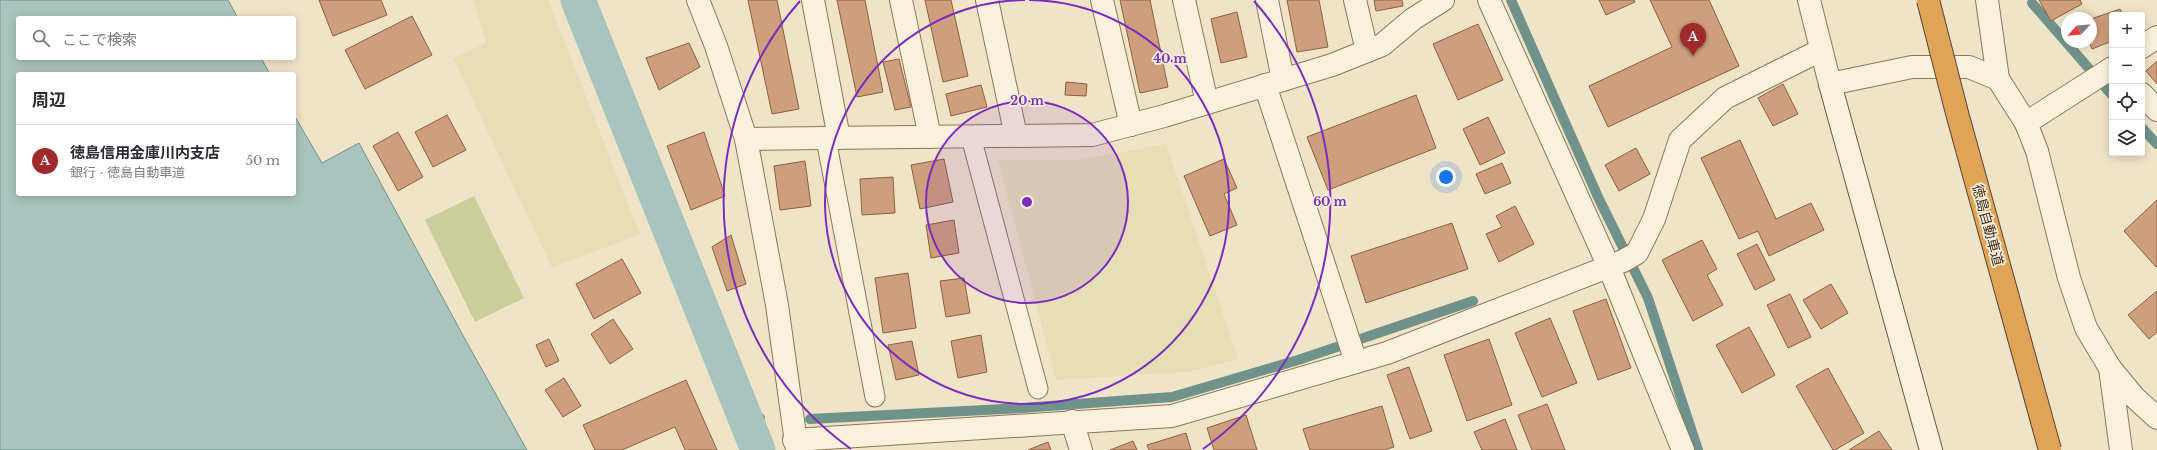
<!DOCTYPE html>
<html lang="ja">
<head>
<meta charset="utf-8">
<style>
  body { margin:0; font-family:"Libre Baskerville","Noto Sans JP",serif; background:#f2f2f3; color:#2b2b33 }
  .controls { position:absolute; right:12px; top:12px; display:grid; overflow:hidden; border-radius:4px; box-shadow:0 2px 10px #0003 }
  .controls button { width:36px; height:36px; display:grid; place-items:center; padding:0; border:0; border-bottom:1px solid #e1e1e2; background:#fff; color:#2b2b33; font:20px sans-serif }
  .compass { position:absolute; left:2061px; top:12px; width:36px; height:36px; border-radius:50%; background:#fff; box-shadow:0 2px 10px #0003; rotate:244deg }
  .you { position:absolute; left:1446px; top:177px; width:14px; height:14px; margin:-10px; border:3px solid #fff; border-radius:50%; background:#1a73e8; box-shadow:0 0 0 6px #1a73e833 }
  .badge { display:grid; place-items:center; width:26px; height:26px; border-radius:50%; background:#9e2a2b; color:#fff; font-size:13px; font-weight:700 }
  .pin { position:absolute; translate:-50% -33px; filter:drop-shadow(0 1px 2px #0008) }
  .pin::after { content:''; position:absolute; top:21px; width:14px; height:12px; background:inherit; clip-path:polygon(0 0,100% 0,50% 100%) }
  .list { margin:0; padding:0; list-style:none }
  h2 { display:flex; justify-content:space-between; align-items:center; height:52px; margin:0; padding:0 16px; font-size:17px }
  h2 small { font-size:13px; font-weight:400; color:#7c7c81 }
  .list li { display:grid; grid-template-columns:26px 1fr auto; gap:12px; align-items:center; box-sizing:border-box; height:72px; padding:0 16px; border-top:1px solid #e1e1e2 }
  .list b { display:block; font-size:15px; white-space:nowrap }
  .list p { margin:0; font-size:13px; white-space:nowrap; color:#7c7c81 }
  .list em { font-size:13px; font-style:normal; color:#7c7c81 }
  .icon { flex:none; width:22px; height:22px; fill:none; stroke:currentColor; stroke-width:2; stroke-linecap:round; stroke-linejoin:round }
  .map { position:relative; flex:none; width:2157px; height:450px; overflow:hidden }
  .search { position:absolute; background:#fff; box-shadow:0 2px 10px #0003; left:16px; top:16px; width:280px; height:44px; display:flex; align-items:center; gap:10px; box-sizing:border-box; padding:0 14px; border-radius:4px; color:#7c7c81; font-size:15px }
  .panel { position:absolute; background:#fff; box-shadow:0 2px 10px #0003; left:16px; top:72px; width:280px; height:124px; border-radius:4px }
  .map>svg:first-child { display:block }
  .farmland { fill:#e6deb5 }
  .green { fill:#c9cf9b }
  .water { fill:#a9c4bc; stroke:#6f938a }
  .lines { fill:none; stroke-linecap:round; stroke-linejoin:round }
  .stream { stroke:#6f938a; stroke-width:10 }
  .canal { stroke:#a9c4bc; stroke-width:35 }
  .building { fill:#cf9f7d; stroke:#8d5f41 }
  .lane-casing { stroke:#8d765c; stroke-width:21 }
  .street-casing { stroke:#8d765c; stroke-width:24 }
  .secondary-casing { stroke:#6f573f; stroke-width:24 }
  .lane { stroke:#faf1dc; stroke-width:19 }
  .street { stroke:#faf1dc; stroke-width:22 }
  .secondary { stroke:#faf1dc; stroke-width:22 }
  .highway-bridge-casing { stroke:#5b4430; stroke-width:24; stroke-linecap:butt }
  .highway-bridge { stroke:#e0a458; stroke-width:22 }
  .ring { fill:none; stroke:#7b2cbf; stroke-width:2 }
  .labels { text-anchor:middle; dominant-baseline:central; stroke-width:3.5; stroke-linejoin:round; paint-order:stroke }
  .street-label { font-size:14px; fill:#3d2e20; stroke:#f7eed8 }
  .centre { fill:#7b2cbf; stroke:#f7eed8; stroke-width:2 }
  .ring-label { font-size:12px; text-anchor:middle; font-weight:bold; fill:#7b2cbf; stroke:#f7eed8; stroke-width:3.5; stroke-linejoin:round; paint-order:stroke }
</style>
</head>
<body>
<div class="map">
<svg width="2157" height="450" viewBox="0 0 2157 450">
  <rect width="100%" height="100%" fill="#f0e4c8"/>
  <g class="farmland">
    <polygon points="473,0 548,0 640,234 552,268 453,58 486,43"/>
    <polygon points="1166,144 1238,359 1187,372 1056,380 998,160 1079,160"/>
  </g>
  <polygon class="green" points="474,196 524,298 475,322 425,220"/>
  <polygon class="water" points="0,0 228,0 238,18 18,18 18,58 261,58 270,74 18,74 18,194 294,194 294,115 322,163 359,143 466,341 527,450 0,450"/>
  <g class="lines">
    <g class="stream">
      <polyline points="1511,0 1598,197 1648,298 1698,450"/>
      <polyline points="2032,3 2112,95"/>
      <polyline points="2142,128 2157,144"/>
      <polyline points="745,416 760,418"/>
      <polyline points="810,419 1022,408 1172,397 1298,360 1473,301"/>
    </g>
    <polyline class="canal" points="578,0 758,450"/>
  </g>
  <g class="building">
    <polygon points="319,0 381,0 387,15 333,36"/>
    <polygon points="748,0 777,0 799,109 772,114"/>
    <polygon points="837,0 865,0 883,92 857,97"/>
    <polygon points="925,0 951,0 968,76 943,82"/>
    <polygon points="1120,0 1150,0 1168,87 1140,93"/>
    <polygon points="1287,0 1319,0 1328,47 1297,52"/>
    <polygon points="1374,0 1402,0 1403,6 1376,11"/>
    <polygon points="1599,0 1634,0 1635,2 1606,15"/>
    <polygon points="1650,0 1709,0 1739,66 1608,127 1589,86 1672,47"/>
    <polygon points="2039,0 2080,0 2082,4 2051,21"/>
    <polygon points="2120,9 2123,15 2112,15 2112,41 2092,49 2089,42 2091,42 2091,19"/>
    <polygon points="1237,12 1247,57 1221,63 1211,19"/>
    <polygon points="412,16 432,55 365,89 345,50"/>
    <polygon points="1478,24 1503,80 1458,100 1433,44"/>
    <polygon points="689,43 700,67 659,90 646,58"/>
    <polygon points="899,59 911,107 895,110 883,62"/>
    <polygon points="2157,61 2157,84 2146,71"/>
    <polygon points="1066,82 1087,84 1086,96 1065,95"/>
    <polygon points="1783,84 1798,114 1773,126 1758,98"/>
    <polygon points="981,85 987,107 951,116 946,94"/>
    <polygon points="1416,95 1436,148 1328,190 1307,137"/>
    <polygon points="447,115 466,150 433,167 415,132"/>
    <polygon points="1488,117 1505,153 1480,165 1463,129"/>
    <polygon points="398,132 423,177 398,191 373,146"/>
    <polygon points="704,132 725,196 691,210 667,146"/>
    <polygon points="1740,140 1776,219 1811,203 1824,230 1769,256 1758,231 1739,239 1701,158"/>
    <polygon points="1636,148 1650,174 1619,191 1605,165"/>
    <polygon points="944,159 953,202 920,209 911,165"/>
    <polygon points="1224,159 1237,188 1224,194 1237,225 1210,236 1184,176"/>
    <polygon points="805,161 811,206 780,210 774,166"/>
    <polygon points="1502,163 1511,183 1485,194 1476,174"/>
    <polygon points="893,177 895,213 862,215 860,179"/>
    <polygon points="2157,200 2157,266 2156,267 2124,231"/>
    <polygon points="1515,206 1534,244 1499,262 1486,234 1502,227 1496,216"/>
    <polygon points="954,220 959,253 931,258 926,225"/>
    <polygon points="1452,223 1468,269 1366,303 1351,256"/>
    <polygon points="731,235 746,284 727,291 712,247"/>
    <polygon points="1702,240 1717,269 1707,275 1723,305 1693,321 1662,260"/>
    <polygon points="1757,244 1775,280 1755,290 1737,254"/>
    <polygon points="622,259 641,293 594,319 576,284"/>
    <polygon points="908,273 916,328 883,333 875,278"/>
    <polygon points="964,278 970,313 946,317 940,281"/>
    <polygon points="1831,284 1848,313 1821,329 1803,300"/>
    <polygon points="2157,291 2157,332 2149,339 2128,315"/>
    <polygon points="1790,294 1811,337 1788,348 1767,305"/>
    <polygon points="1606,299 1631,368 1598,380 1573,311"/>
    <polygon points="1550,318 1577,383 1542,397 1515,333"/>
    <polygon points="613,319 633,349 610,364 591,334"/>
    <polygon points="1749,327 1775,375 1742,393 1716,345"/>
    <polygon points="981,335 987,372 958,378 951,341"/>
    <polygon points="549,339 559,361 546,367 536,345"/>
    <polygon points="1489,339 1512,405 1467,421 1444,355"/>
    <polygon points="912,341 919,375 896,380 888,345"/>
    <polygon points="1409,367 1432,431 1410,439 1387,375"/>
    <polygon points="1828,368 1864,433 1835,450 1833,450 1796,386"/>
    <polygon points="564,378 581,406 563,417 545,390"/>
    <polygon points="686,380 717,450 685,450 675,427 622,450 595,450 583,425"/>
    <polygon points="1547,404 1565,450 1532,450 1518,415"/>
    <polygon points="1382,406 1394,447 1384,450 1310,450 1303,429"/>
    <polygon points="1246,415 1257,450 1214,450 1207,428"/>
    <polygon points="1505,419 1517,450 1482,450 1474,432"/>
    <polygon points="1879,431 1892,450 1849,450"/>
    <polygon points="1186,433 1191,450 1149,450 1147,445"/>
    <polygon points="1133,441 1137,450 1110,450"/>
    <polygon points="1048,442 1051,450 1028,450"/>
  </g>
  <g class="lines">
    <defs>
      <g id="lane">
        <polyline points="971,137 1038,389"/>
        <polyline points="826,139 875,397"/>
      </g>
      <g id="street">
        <polyline points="698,0 716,46 746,139 777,305 797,450"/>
        <polyline points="813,0 839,138"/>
        <polyline points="901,0 930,137"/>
        <polyline points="987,0 1016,136"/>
        <polyline points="1102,0 1131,125"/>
        <polyline points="1184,0 1207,103"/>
        <polyline points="1267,0 1283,80"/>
        <polyline points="1355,0 1367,51"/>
        <polyline points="1489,0 1609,267 1683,450"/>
        <polyline points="1809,0 1830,84 1912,67 1969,67 1998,79 2026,123 2037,151 2069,278 2086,328 2110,368 2134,397 2157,418"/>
        <polyline points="1987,0 1998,79"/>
        <polyline points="2142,47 2157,37"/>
        <polyline points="1265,85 1356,362"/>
        <polyline points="2142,94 2157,110"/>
        <polyline points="2026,123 2112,68"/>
        <polyline points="746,139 1092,135 1164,116 1332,65 1382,45 1413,19 1443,0"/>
        <polyline points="2110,368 2121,450"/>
        <polyline points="1072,421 1081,450"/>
        <polyline points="794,440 1172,416 1387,353 1623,261 1637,253 1654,219 1680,140 1725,98 1821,50"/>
      </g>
      <polyline id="secondary" points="1830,84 1931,450"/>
    </defs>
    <use href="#lane" class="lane-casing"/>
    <use href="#street" class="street-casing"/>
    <use href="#secondary" class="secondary-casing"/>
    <use href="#lane" class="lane"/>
    <use href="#street" class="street"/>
    <use href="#secondary" class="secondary"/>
    <defs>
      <polyline id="highway-bridge" points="1928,0 1957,113 2050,450"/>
    </defs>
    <use href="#highway-bridge" class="highway-bridge-casing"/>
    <use href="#highway-bridge" class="highway-bridge"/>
  </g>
  <circle cx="1027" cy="202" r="101" fill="#7b2cbf" fill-opacity=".12"/>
  <g class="ring">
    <circle cx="1027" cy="202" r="101"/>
    <path d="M1029 0A202 202 0 1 1 1025 0"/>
    <path d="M851 449A303 303 0 0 1 800 1M1254 1A303 303 0 0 1 1203 449"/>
  </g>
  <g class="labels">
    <g class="street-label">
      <text transform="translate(1988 225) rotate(75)">徳島自動車道</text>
    </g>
  </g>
  <circle cx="1027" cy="202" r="6" class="centre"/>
  <g class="ring-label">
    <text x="1170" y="63">40 m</text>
    <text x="1027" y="105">20 m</text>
    <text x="1330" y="206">60 m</text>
  </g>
</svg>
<div class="controls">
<button>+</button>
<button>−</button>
<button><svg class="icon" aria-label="locate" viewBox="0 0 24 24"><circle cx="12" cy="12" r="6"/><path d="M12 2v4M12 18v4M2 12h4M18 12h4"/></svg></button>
<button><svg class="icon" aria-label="layers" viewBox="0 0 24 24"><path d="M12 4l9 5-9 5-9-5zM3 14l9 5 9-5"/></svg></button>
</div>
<svg class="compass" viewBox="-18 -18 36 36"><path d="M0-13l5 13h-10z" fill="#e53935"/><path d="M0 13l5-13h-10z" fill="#7c7c81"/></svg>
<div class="you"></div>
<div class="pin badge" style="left:1693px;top:56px">A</div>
<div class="search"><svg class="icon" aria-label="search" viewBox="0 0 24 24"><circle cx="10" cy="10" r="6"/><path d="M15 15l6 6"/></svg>ここで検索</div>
<section class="panel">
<h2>周辺<small></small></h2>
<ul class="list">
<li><span class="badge">A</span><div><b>徳島信用金庫川内支店</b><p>銀行 · 徳島自動車道</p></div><em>50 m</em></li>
</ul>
</section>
</div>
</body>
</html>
